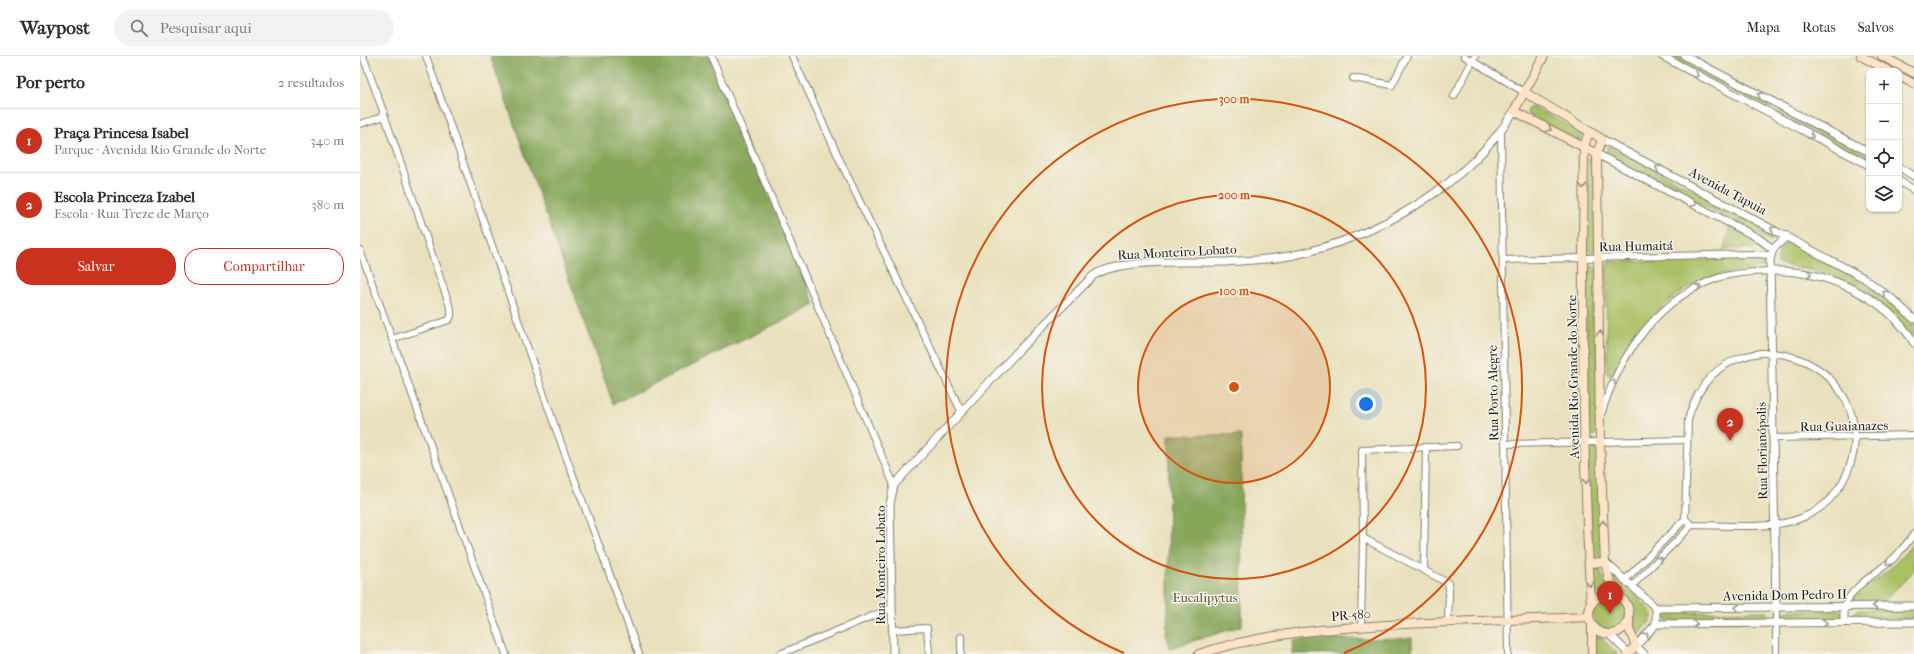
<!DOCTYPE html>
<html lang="pt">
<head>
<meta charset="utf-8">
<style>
  body { margin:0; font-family:"IM FELL French Canon",serif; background:#f2f2f3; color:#2b2b33 }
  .controls { position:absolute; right:12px; top:12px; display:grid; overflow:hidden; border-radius:8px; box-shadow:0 1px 3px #0004 }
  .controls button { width:36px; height:36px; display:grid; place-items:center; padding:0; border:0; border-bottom:1px solid #e1e1e2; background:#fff; color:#2b2b33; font:20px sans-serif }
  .you { position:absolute; left:1006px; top:348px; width:14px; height:14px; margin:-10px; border:3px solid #fff; border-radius:50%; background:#1a73e8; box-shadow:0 0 0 6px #1a73e833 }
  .badge { display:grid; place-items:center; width:26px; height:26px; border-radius:50%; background:#c8321e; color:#fff; font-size:13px; font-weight:700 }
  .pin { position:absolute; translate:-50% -33px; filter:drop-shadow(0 1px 2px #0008) }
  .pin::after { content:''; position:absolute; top:21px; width:14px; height:12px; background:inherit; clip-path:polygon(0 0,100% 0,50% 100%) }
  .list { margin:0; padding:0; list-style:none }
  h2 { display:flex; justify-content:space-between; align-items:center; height:52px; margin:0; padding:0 16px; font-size:17px }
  h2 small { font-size:13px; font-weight:400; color:#7c7c81 }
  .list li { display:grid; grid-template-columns:26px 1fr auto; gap:12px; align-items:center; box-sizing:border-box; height:64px; padding:0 16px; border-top:1px solid #e1e1e2 }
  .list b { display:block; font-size:15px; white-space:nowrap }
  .list p { margin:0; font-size:13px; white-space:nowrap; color:#7c7c81 }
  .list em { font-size:13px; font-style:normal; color:#7c7c81 }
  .actions { display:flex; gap:8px; padding:12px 16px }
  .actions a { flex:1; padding:9px 0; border:1px solid #c8321e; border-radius:16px; text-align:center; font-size:14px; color:#c8321e }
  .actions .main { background:#c8321e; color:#fff }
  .icon { flex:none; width:22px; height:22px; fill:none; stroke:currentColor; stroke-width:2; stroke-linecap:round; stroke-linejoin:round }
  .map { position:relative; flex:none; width:1554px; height:598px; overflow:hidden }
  header { display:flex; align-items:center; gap:24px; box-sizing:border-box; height:56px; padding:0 20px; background:#fff; border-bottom:1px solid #e1e1e2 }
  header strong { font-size:19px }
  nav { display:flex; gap:22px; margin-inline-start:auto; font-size:14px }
  .search { width:280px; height:36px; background:#f2f2f3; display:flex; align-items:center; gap:10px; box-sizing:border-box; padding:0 14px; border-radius:22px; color:#7c7c81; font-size:15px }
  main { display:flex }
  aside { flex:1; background:#fff }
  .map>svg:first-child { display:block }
  .green { fill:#a9c065; stroke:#626e40 }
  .forest { fill:#86a65a; stroke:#51613b }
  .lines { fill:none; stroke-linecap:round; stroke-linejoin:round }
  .minor-casing { stroke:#827e6c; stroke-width:8 }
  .tertiary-casing { stroke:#827e6c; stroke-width:9 }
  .secondary-casing { stroke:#827e6c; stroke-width:10 }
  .minor { stroke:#fff; stroke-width:6 }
  .tertiary { stroke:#fff; stroke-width:7 }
  .secondary { stroke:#fee4c6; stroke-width:8 }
  .oneway { stroke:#999 }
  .oneway2 { stroke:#988a7a }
  .ring { fill:none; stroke:#d4530e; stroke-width:2 }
  .labels { text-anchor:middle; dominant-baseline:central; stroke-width:3; stroke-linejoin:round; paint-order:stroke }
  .street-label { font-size:13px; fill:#1c1c1c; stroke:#f7f3e8 }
  .park-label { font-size:13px; fill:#4d5536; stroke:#f7f3e8 }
  .centre { fill:#d4530e; stroke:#f7f3e8; stroke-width:2 }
  .ring-label { font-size:12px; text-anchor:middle; font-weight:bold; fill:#d4530e; stroke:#f7f3e8; stroke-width:3; stroke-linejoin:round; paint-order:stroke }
</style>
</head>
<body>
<header>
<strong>Waypost</strong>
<div class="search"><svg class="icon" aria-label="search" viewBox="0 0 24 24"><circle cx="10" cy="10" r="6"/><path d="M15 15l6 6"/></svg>Pesquisar aqui</div>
<nav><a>Mapa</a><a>Rotas</a><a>Salvos</a></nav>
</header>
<main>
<aside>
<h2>Por perto<small>2 resultados</small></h2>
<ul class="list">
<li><span class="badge">1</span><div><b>Praça Princesa Isabel</b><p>Parque · Avenida Rio Grande do Norte</p></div><em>340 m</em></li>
<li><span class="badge">2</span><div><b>Escola Princeza Izabel</b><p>Escola · Rua Treze de Março</p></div><em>380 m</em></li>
</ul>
<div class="actions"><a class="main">Salvar</a><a>Compartilhar</a></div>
</aside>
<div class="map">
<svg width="1554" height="598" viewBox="0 0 1554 598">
  <rect width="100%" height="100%" fill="#f7f3e8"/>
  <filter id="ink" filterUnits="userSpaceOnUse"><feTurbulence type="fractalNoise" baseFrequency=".025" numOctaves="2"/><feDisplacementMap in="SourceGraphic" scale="8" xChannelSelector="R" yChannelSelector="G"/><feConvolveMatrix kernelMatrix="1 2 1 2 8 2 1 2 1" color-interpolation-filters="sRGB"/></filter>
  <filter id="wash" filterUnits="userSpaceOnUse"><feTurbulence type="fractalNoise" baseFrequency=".012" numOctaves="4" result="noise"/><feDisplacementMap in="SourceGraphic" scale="16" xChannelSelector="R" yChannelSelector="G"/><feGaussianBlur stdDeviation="0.9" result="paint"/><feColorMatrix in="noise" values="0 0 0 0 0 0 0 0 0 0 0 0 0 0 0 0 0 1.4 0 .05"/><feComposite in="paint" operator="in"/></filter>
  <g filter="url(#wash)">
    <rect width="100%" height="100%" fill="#e9e1bd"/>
    <g class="green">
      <polygon points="1307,0 1321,0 1412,47 1409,54"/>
      <polygon points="1173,51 1222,77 1221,83 1219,85 1169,59 1167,57 1169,52"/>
      <polygon points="1421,52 1509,99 1509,105 1418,57"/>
      <polygon points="1248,90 1415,176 1414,182 1410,185 1246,98"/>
      <polygon points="1228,101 1233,103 1236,193 1232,196 1226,193"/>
      <polygon points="1370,170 1406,190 1406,192 1364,193"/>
      <path d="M1428,186c46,24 90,44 126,83v12l-70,-55 -29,-11 -37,-7c-1,-7 3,-19 10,-22z"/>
      <path d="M1401,203l2,1v7c-13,3 -26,4 -39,7 -57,12 -84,57 -111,103l-6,-3 -1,-106 3,-6z"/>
      <polygon points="1231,208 1236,211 1237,376 1235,379 1230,379 1228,377 1226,211"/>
      <polygon points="1231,392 1235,392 1238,396 1240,499 1236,503 1232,502 1228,395"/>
      <path d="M1554,486v29l-31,31h-28l-2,-6c7,-7 15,-11 23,-16 15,-11 27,-24 38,-38z"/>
      <polygon points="1233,513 1240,514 1245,527 1250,535 1239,537 1233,541"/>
      <path d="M1251,514l42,43 -2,7 -14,17h-2c-1,-11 1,-25 -4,-35 -6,-13 -19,-16 -20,-32z"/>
      <circle cx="1250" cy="557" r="17"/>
      <polygon points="1554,553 1554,563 1495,563 1493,561 1495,556 1497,554"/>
      <polygon points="1479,554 1484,557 1480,564 1425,564 1423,562 1424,556 1427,555"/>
      <polygon points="1407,555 1409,559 1407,565 1307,565 1305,562 1305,560 1309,557"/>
      <polygon points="1234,580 1240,581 1258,598 1234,598"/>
    </g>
    <g class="forest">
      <polygon points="130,0 350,0 455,249 253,348"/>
      <polygon points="809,379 881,379 882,570 810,592 806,580 808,554"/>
      <polygon points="1052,582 1052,598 932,598 933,584"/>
    </g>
  </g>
  <g filter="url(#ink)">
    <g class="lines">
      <defs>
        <g id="minor">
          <polyline points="66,0 193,365 279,598"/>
          <polyline points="351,0 534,429"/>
          <polyline points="432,0 485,115 601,355"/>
          <polyline points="1104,0 1164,36"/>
          <polyline points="993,22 1032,29 1047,0"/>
          <polyline points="1094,40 1115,0"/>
          <polyline points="23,55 91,254 91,260 89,264 32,283"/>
          <polyline points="0,68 22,61 23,55 3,0"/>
          <polyline points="1141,77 1148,598"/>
          <polyline points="0,194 146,598"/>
          <polyline points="1143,204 1394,198 1410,199"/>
          <path d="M1401,297c66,-3 113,59 86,120 -9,20 -21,34 -41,43 -32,15 -78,9 -114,9l-7,-6 3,-99c10,-38 34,-62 73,-67z"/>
          <path d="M1241,359c18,-60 58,-119 120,-138 16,-5 33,-5 49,-6"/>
          <polyline points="1414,382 1554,379"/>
          <polyline points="1145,388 1327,384"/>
          <polyline points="1003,482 1088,527 1089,533 1088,565"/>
          <polyline points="1064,514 1066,391"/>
          <polyline points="1265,524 1325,463"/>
          <polyline points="1272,530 1332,469"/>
          <path d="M1484,551c10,-24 33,-33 50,-49 8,-8 14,-16 20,-24"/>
          <polyline points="1001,570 1003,482 1002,394 1097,390"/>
          <polyline points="532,574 567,572 569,598"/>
          <polyline points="601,581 601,598"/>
          <polyline points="420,598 532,552"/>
          <polyline points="1416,598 1416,552"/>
        </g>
        <g id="tertiary">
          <polyline points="1302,0 1509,109"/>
          <polyline points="1325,0 1509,96"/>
          <polyline points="1242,83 1504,222 1531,242 1554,263"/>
          <polyline points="1237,98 1398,182 1413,193"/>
          <polyline points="1539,111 1554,120"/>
          <polyline points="1539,125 1554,134"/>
          <path d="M1410,215c54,-2 116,25 144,72"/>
          <polyline points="1245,506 1296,552"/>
          <polyline points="1296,552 1554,550"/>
          <polyline points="1296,552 1296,568"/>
          <polyline points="1416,552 1410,204 1413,193 1427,180"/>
          <polyline points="1484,566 1484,551"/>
          <polyline points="1296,568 1554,566"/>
          <polyline points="1249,578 1269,598"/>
          <path d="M533,598l-3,-150 4,-19 125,-135 75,-75c28,-17 94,-12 128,-13 23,-1 49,-2 72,-7 84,-18 175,-71 220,-144"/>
          <polyline points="1284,598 1276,590 1296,568"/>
        </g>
        <g id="secondary">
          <polyline points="1184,0 1154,55 1237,98"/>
          <polyline points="1501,0 1529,15"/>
          <polyline points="1522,0 1554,17"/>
          <polyline points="1539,20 1554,28"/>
          <polyline points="1164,36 1242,83 1237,98 1240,386 1245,506 1249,523 1261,542"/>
          <path d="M1229,75l-5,16c-2,153 -2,306 7,459"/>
          <polyline points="1229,507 1245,506"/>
          <circle cx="1249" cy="558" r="20"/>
          <path d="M839,598c61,-20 123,-25 187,-29 68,-4 135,-5 203,-8"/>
          <polyline points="1232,598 1232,569"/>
          <polyline points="1267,598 1276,590 1269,573 1269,564"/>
        </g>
      </defs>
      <use href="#minor" class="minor-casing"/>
      <use href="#tertiary" class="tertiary-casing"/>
      <use href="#secondary" class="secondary-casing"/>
      <use href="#minor" class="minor"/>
      <use href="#tertiary" class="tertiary"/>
      <use href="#secondary" class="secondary"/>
    </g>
    <defs><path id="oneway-chevron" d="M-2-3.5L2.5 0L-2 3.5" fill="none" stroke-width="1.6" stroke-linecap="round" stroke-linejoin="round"/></defs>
    <g class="oneway">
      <use href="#oneway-chevron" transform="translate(1336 19) rotate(28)"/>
      <use href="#oneway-chevron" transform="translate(1400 39) rotate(-152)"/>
      <use href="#oneway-chevron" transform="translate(1451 80) rotate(28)"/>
      <use href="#oneway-chevron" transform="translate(1298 112) rotate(-152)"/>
      <use href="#oneway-chevron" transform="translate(1334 148) rotate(28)"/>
      <use href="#oneway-chevron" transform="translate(1413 173) rotate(-152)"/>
      <use href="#oneway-chevron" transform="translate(1449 218) rotate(11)"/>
      <use href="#oneway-chevron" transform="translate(1338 231) rotate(-26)"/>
      <use href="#oneway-chevron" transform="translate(1525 237) rotate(-141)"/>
      <use href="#oneway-chevron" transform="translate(1253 326) rotate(-65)"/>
      <use href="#oneway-chevron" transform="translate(1300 503) rotate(-46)"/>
      <use href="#oneway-chevron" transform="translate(1528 507) rotate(141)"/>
      <use href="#oneway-chevron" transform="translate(1515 550) rotate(180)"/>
      <use href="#oneway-chevron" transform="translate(1377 552) rotate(-180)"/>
      <use href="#oneway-chevron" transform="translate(1465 567) rotate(-2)"/>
      <use href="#oneway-chevron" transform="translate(1335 568)"/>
      <use href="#oneway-chevron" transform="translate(1286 579) rotate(-46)"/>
    </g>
    <g class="oneway2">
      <use href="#oneway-chevron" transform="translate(1189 73) rotate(27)"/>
      <use href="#oneway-chevron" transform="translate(1223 130) rotate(91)"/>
      <use href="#oneway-chevron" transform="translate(1240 277) rotate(-91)"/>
      <use href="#oneway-chevron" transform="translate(1226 425) rotate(88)"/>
      <use href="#oneway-chevron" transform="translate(1243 467) rotate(-92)"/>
      <use href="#oneway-chevron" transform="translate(1230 528) rotate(87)"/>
    </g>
  </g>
  <circle cx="874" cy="331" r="96" fill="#d4530e" fill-opacity=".12"/>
  <g class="ring">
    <circle cx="874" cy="331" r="96"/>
    <circle cx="874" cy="331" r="192"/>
    <path d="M764 597A288 288 0 1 1 984 597"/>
  </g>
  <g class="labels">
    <g class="street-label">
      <text transform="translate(1368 135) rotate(28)">Avenida Tapuia</text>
      <text transform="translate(1276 190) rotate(-1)">Rua Humaitá</text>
      <text transform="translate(817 196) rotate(-3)">Rua Monteiro Lobato</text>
      <text transform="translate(1213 321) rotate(-91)">Avenida Rio Grande do Norte</text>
      <text transform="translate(1133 337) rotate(-91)">Rua Porto Alegre</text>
      <text transform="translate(1484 370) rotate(-1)">Rua Guaianazes</text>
      <text transform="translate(1402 395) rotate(-91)">Rua Florianópolis</text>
      <text transform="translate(520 509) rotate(-90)">Rua Monteiro Lobato</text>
      <text transform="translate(1425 539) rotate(-1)">Avenida Dom Pedro II</text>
      <text transform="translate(991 559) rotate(-4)">PR-580</text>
    </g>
    <g class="park-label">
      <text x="845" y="541">Eucalipytus</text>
    </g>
  </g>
  <circle cx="874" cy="331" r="6" class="centre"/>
  <g class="ring-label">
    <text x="874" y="47">300 m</text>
    <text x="874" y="143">200 m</text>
    <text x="874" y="239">100 m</text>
  </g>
</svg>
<div class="controls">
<button>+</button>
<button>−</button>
<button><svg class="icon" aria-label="locate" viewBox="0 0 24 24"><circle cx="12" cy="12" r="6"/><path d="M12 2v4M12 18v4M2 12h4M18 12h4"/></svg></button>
<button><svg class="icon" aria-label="layers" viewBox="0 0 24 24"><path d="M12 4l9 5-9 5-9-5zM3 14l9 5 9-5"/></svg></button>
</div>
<div class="you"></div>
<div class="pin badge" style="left:1250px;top:558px">1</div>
<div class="pin badge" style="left:1370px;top:385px">2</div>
</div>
</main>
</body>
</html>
